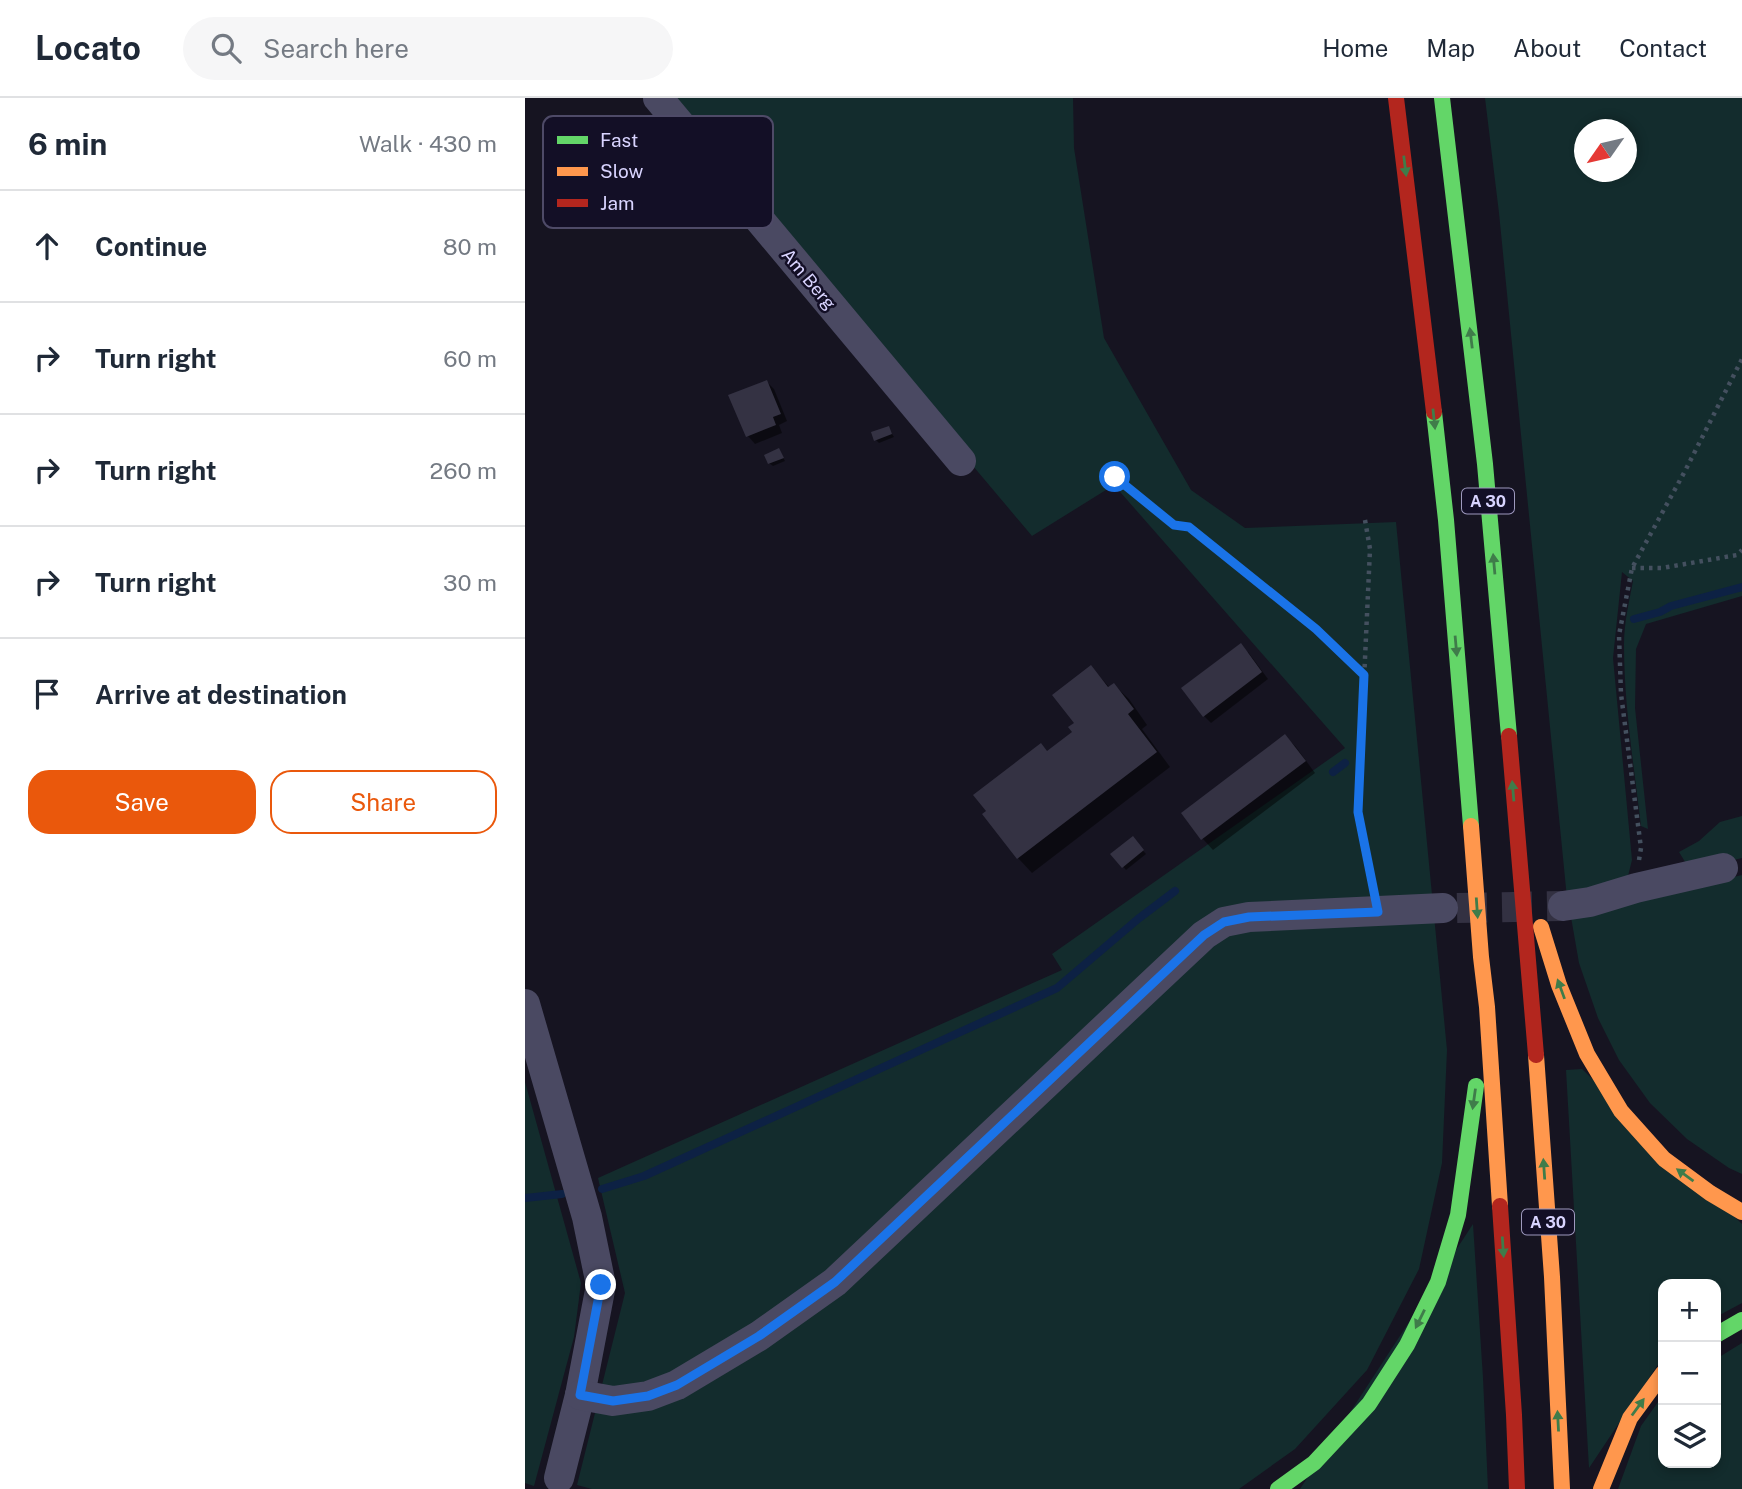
<!DOCTYPE html>
<html lang="en">
<head>
<meta charset="utf-8">
<style>
  body { margin:0; font-family:"Public Sans",sans-serif; background:#f6f6f7; color:#1f2937 }
  .controls { position:absolute; right:21px; bottom:21px; display:grid; overflow:hidden; border-radius:14px; box-shadow:0 4px 10px #0003 }
  .controls button { width:63px; height:63px; display:grid; place-items:center; padding:0; border:0; border-bottom:2px solid #e0e1e3; background:#fff; color:#1f2937; font:35px sans-serif }
  .compass { position:absolute; left:1049px; top:21px; width:63px; height:63px; border-radius:50%; background:#fff; box-shadow:0 4px 10px #0003; rotate:236deg }
  .stop { position:absolute; width:21px; height:21px; margin:-16px; border:5px solid #1a73e8; border-radius:50%; background:#fff }
  .stop.end { background:#1a73e8; border-color:#fff; box-shadow:0 2px 7px #0008 }
  .list { margin:0; padding:0; list-style:none }
  h2 { display:flex; justify-content:space-between; align-items:center; height:91px; margin:0; padding:0 28px; font-size:30px }
  h2 small { font-size:23px; font-weight:400; color:#747a83 }
  .list li { display:grid; grid-template-columns:46px 1fr auto; gap:21px; align-items:center; box-sizing:border-box; height:112px; padding:0 28px; border-top:2px solid #e0e1e3 }
  .list b { display:block; font-size:26px; white-space:nowrap }
  .list em { font-size:23px; font-style:normal; color:#747a83 }
  .actions { display:flex; gap:14px; padding:21px 28px }
  .actions a { flex:1; padding:16px 0; border:2px solid #ea580c; border-radius:21px; text-align:center; font-size:24px; color:#ea580c }
  .actions .main { background:#ea580c; color:#fff }
  .icon { flex:none; width:38px; height:38px; fill:none; stroke:currentColor; stroke-width:2; stroke-linecap:round; stroke-linejoin:round }
  .map { position:relative; flex:none; width:1217px; height:1391px; overflow:hidden }
  header { display:flex; align-items:center; gap:42px; box-sizing:border-box; height:98px; padding:0 35px; background:#fff; border-bottom:2px solid #e0e1e3 }
  header strong { font-size:33px }
  nav { display:flex; gap:38px; margin-inline-start:auto; font-size:24px }
  .search { width:490px; height:63px; background:#f6f6f7; display:flex; align-items:center; gap:18px; box-sizing:border-box; padding:0 24px; border-radius:38px; color:#747a83; font-size:26px }
  main { display:flex }
  aside { flex:1; background:#fff }
  .map>svg:first-child { display:block }
  .green { fill:#132c2d; fill-rule:evenodd }
  .shadow { fill:#0007 }
  .lines { fill:none; stroke-linecap:round; stroke-linejoin:round }
  .stream { stroke:#0d2144; stroke-width:8 }
  .building { fill:#343243 }
  .street-tunnel { stroke:#333142; stroke-width:30; stroke-dasharray:30 15; stroke-linecap:butt }
  .path { stroke:#44505f; stroke-width:4.5; stroke-dasharray:3.5 5; stroke-linecap:butt }
  .street { stroke:#4a4962; stroke-width:30 }
  .fast { stroke:#63d668; stroke-width:16 }
  .slow { stroke:#ff974d; stroke-width:16 }
  .jam { stroke:#b3261e; stroke-width:16 }
  .oneway { fill:#3f7c4a }
  .route { stroke:#1a73e8; stroke-width:9 }
  .labels { text-anchor:middle; dominant-baseline:central; stroke-width:5; stroke-linejoin:round; paint-order:stroke }
  .shield { fill:#130f26; stroke:#9e99be; stroke-width:2 }
  .shield-label { font-size:16px; font-weight:bold; fill:#d9d4ff }
  .street-label { font-size:18px; fill:#d9d4ff; stroke:#130f26 }
  .key { fill:#130f26; stroke:#4e4a67; stroke-width:2 }
  .key-label { font-size:19px; fill:#d9d4ff }
</style>
</head>
<body>
<header>
<strong>Locato</strong>
<div class="search"><svg class="icon" aria-label="search" viewBox="0 0 24 24"><circle cx="10" cy="10" r="6"/><path d="M15 15l6 6"/></svg>Search here</div>
<nav><a>Home</a><a>Map</a><a>About</a><a>Contact</a></nav>
</header>
<main>
<aside>
<h2>6 min<small>Walk · 430 m</small></h2>
<ul class="list">
<li><svg class="icon" aria-label="ahead" viewBox="0 0 24 24"><path d="M12 20V5M6 11l6-6 6 6"/></svg><div><b>Continue</b></div><em>80 m</em></li>
<li><svg class="icon" aria-label="right" viewBox="0 0 24 24"><path d="M7 20v-9h11M14 6l5 5-5 5"/></svg><div><b>Turn right</b></div><em>60 m</em></li>
<li><svg class="icon" aria-label="right" viewBox="0 0 24 24"><path d="M7 20v-9h11M14 6l5 5-5 5"/></svg><div><b>Turn right</b></div><em>260 m</em></li>
<li><svg class="icon" aria-label="right" viewBox="0 0 24 24"><path d="M7 20v-9h11M14 6l5 5-5 5"/></svg><div><b>Turn right</b></div><em>30 m</em></li>
<li><svg class="icon" aria-label="arrive" viewBox="0 0 24 24"><path d="M6 21V4h12l-3 4 3 4H6"/></svg><div><b>Arrive at destination</b></div></li>
</ul>
<div class="actions"><a class="main">Save</a><a>Share</a></div>
</aside>
<div class="map">
<svg width="1217" height="1391" viewBox="0 0 1217 1391">
  <rect width="100%" height="100%" fill="#161421"/>
  <g class="green">
    <polygon points="138,0 548,0 549,50 579,240 666,392 720,430 871,424 922,952 917,1065 894,1171 842,1272 770,1351 714,1391 67,1391 52,1387 100,1195 73,1080 537,872 527,856 820,650 589,387 507,438"/>
    <path d="M960,0h257v498l-96,28 -10,25 -1,59 13,121 -7,-3c-7,-60 -17,-121 -17,-181 0,-22 5,-43 9,-64l-11,-9 -9,86 19,202 -6,24 -59,14 -68,-685zM1060,32h42v42h-42z"/>
    <polygon points="1217,718 1217,760 1192,766 1162,767 1154,754 1174,743 1195,724"/>
    <polygon points="1217,777 1217,1076 1204,1070 1162,1041 1125,1005 1094,962 1073,920 1054,865 1046,819"/>
    <polygon points="1057,971 1217,1126 1217,1205 1191,1219 1191,1186 1138,1186 1138,1259 1064,1370 1041,972"/>
    <polygon points="0,984 56,1185 49,1239 9,1388 0,1385"/>
    <polygon points="948,1126 958,1280 963,1391 775,1391"/>
    <polygon points="1217,1245 1217,1391 1093,1391 1116,1328 1138,1297 1138,1365 1191,1365 1191,1261"/>
  </g>
  <g class="shadow">
    <polygon points="242,284 249,291 262,323 254,327 257,335 230,346 223,338 205,298"/>
    <polygon points="363,330 369,339 354,345 351,342"/>
    <polygon points="254,352 260,363 248,368 244,365"/>
    <polygon points="723,554 743,581 686,625 679,618"/>
    <polygon points="566,569 585,590 589,587 604,601 622,627 617,631 645,669 507,775 493,760 523,654 549,634"/>
    <polygon points="760,638 771,649 790,675 688,752 678,741 658,715"/>
    <polygon points="607,740 621,756 601,772 588,756"/>
  </g>
  <g class="lines">
    <g class="stream">
      <polyline points="1109,521 1135,514 1146,508 1217,489"/>
      <polyline points="808,674 820,665"/>
      <polyline points="77,1091 119,1078 532,890 613,821 650,793"/>
      <polyline points="0,1100 37,1096"/>
    </g>
  </g>
  <g class="building">
    <polygon points="242,282 256,316 248,319 251,327 221,339 203,297"/>
    <polygon points="364,328 367,336 349,343 346,334"/>
    <polygon points="254,350 259,360 243,366 239,357"/>
    <polygon points="716,545 737,574 678,619 656,590"/>
    <polygon points="566,567 583,589 589,585 609,611 603,616 632,654 492,761 457,716 461,713 448,697 516,645 522,653 547,634 543,629 549,625 527,597"/>
    <polygon points="760,636 781,663 676,742 656,715"/>
    <polygon points="608,738 619,752 597,770 585,756"/>
  </g>
  <g class="lines">
    <polyline class="street-tunnel" points="932,810 1038,808"/>
    <g class="path">
      <polyline points="590,379 649,427 664,429 791,531 839,576"/>
      <polyline points="840,422 845,451 833,714 848,789"/>
      <polyline points="1107,470 1137,470 1212,457 1217,452"/>
      <polyline points="1114,762 1116,750 1096,596 1094,537 1107,470 1160,373 1217,261"/>
    </g>
    <g class="street">
      <polyline points="133,0 436,363"/>
      <polyline points="1038,808 1065,804 1111,790 1198,770"/>
      <polyline points="0,906 62,1119 76,1187 55,1297 34,1380"/>
      <polyline points="55,1297 88,1303 123,1298 152,1287 234,1238 310,1184 679,837 699,824 724,819 918,810"/>
    </g>
    <g class="fast">
      <polyline points="917,0 960,366 984,638"/>
      <polyline points="909,314 921,422 946,728"/>
      <polyline points="1191,1237 1217,1222"/>
      <polyline points="753,1391 789,1365 844,1306 882,1247 913,1184 933,1117 951,988"/>
    </g>
    <g class="slow">
      <polyline points="946,728 956,859 962,909 975,1108"/>
      <polyline points="1016,829 1034,887 1062,956 1096,1013 1139,1061 1185,1095 1217,1114"/>
      <polyline points="1011,957 1027,1179 1037,1391"/>
      <polyline points="1076,1391 1105,1320 1138,1275"/>
    </g>
    <g class="jam">
      <polyline points="871,0 909,314"/>
      <polyline points="984,638 1011,957"/>
      <polyline points="975,1108 989,1317 992,1391"/>
    </g>
  </g>
  <defs><path id="oneway-solid" d="M-6-.8H1V-3.2L6.5 0L1 3.2V.8H-6Z" transform="scale(1.75)"/></defs>
  <g class="oneway">
    <use href="#oneway-solid" transform="translate(880 68) rotate(83)"/>
    <use href="#oneway-solid" transform="translate(946 240) rotate(-97)"/>
    <use href="#oneway-solid" transform="translate(909 321) rotate(84)"/>
    <use href="#oneway-solid" transform="translate(969 466) rotate(-95)"/>
    <use href="#oneway-solid" transform="translate(931 548) rotate(85)"/>
    <use href="#oneway-solid" transform="translate(988 693) rotate(-95)"/>
    <use href="#oneway-solid" transform="translate(952 810) rotate(86)"/>
    <use href="#oneway-solid" transform="translate(1036 891) rotate(-110)"/>
    <use href="#oneway-solid" transform="translate(949 1001) rotate(98)"/>
    <use href="#oneway-solid" transform="translate(1019 1071) rotate(-94)"/>
    <use href="#oneway-solid" transform="translate(1160 1077) rotate(-144)"/>
    <use href="#oneway-solid" transform="translate(978 1149) rotate(86)"/>
    <use href="#oneway-solid" transform="translate(895 1221) rotate(116)"/>
    <use href="#oneway-solid" transform="translate(1113 1309) rotate(-54)"/>
    <use href="#oneway-solid" transform="translate(1033 1323) rotate(-93)"/>
  </g>
  <g class="lines">
    <polyline class="route" points="76,1187 55,1297 88,1303 123,1298 152,1287 234,1238 310,1184 679,837 699,824 724,819 853,814 833,714 839,577 791,531 664,429 649,427 590,379"/>
  </g>
  <g class="labels">
    <g class="shield">
      <rect x="937" y="390.5" width="52" height="25" rx="5"/>
      <rect x="997" y="1111.5" width="52" height="25" rx="5"/>
    </g>
    <g class="shield-label">
      <text x="963" y="403">A 30</text>
      <text x="1023" y="1124">A 30</text>
    </g>
    <g class="street-label">
      <text transform="translate(284 181) rotate(50)">Am Berg</text>
    </g>
  </g>
  <rect x="18" y="18" width="230" height="112" rx="10" class="key"/>
  <rect x="32" y="38" width="31" height="8" fill="#63d668"/>
  <rect x="32" y="69" width="31" height="9" fill="#ff974d"/>
  <rect x="32" y="101" width="31" height="8" fill="#b3261e"/>
  <g class="key-label">
    <text x="75" y="49">Fast</text>
    <text x="75" y="80">Slow</text>
    <text x="75" y="112">Jam</text>
  </g>
</svg>
<div class="controls">
<button>+</button>
<button>−</button>
<button><svg class="icon" aria-label="layers" viewBox="0 0 24 24"><path d="M12 4l9 5-9 5-9-5zM3 14l9 5 9-5"/></svg></button>
</div>
<svg class="compass" viewBox="-18 -18 36 36"><path d="M0-13l5 13h-10z" fill="#e53935"/><path d="M0 13l5-13h-10z" fill="#747a83"/></svg>
<div class="stop" style="left:590px;top:379px"></div>
<div class="stop end" style="left:76px;top:1187px"></div>
</div>
</main>
</body>
</html>
